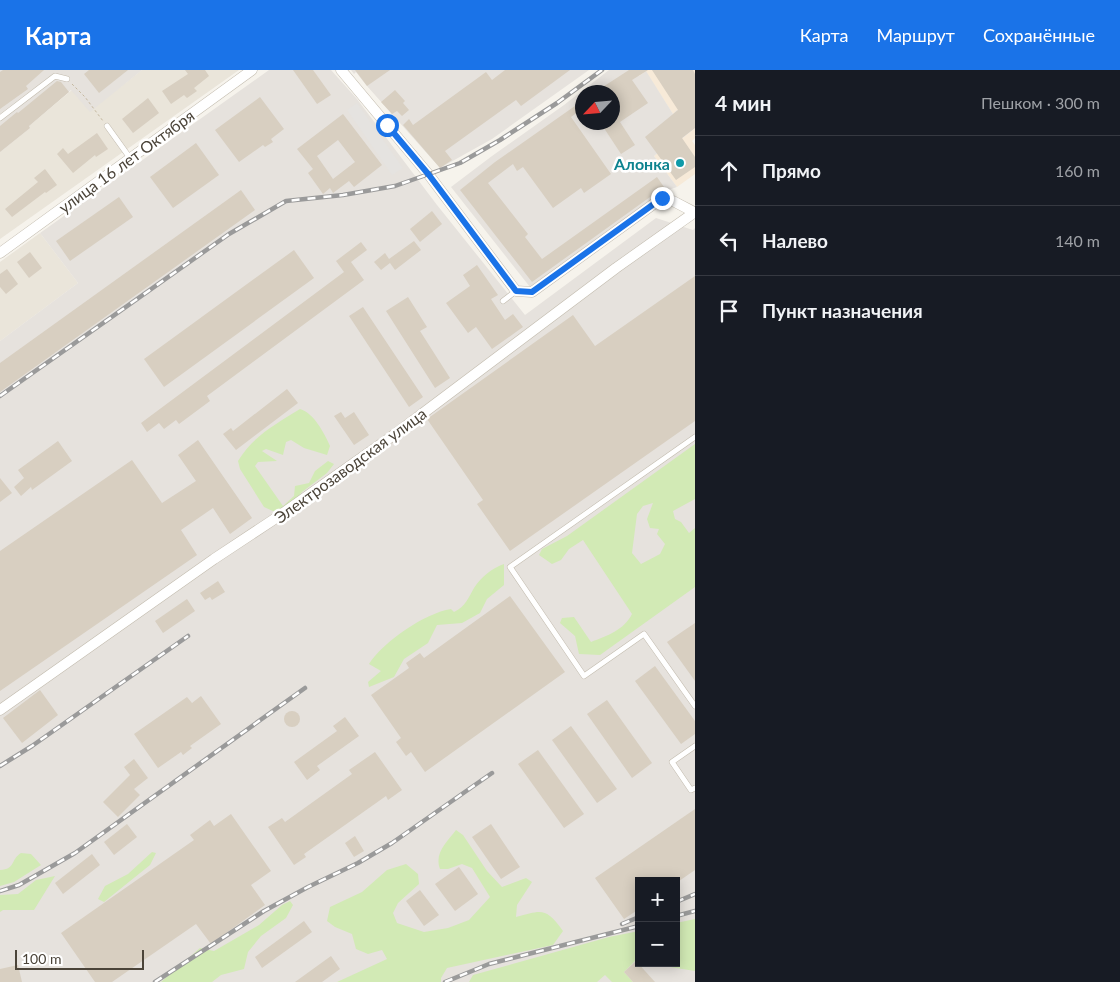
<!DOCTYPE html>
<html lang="ru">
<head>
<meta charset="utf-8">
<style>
  body { margin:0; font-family:Lato,sans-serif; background:#20242c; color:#f1f3f6 }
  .controls { position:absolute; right:15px; bottom:15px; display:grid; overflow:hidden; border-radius:0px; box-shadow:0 2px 12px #0003 }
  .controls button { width:45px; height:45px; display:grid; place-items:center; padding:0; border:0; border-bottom:1px solid #363941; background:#171b24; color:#f1f3f6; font:25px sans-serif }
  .compass { position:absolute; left:575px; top:15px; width:45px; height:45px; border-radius:50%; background:#171b24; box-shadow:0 2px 12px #0003; rotate:244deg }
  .scale { position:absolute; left:15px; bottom:12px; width:129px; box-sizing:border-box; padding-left:5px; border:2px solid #4b4439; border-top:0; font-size:14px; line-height:18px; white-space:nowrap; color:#4b4439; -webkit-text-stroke:4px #fff; paint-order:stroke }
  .stop { position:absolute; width:15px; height:15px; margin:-11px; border:4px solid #1a73e8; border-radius:50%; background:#fff }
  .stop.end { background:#1a73e8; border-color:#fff; box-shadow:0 1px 5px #0008 }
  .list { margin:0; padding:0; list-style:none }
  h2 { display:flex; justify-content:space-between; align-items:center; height:65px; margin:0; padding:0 20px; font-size:21px }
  h2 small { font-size:16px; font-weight:400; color:#9ea1a6 }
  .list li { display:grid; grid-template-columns:32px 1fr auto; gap:15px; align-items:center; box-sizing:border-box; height:70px; padding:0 20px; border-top:1px solid #363941 }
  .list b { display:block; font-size:19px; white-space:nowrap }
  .list em { font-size:16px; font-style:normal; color:#9ea1a6 }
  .icon { flex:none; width:28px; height:28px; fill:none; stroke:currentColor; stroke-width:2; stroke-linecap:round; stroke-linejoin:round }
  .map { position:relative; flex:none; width:695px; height:912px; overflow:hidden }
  header { display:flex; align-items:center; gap:30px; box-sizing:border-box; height:70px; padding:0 25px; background:#1a73e8; color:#fff }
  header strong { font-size:24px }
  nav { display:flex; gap:28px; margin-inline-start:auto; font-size:18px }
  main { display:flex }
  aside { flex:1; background:#171b24 }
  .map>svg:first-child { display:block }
  .residential { fill:#eae5da }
  .commercial { fill:#f7ead8 }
  .industrial { fill:#e6e2dd; fill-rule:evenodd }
  .green { fill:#d2eab5; fill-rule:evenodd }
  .parking { fill:#e5e3e0 }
  .building { fill:#d8cfc1; fill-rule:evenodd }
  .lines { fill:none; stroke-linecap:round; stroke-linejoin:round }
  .lane-casing { stroke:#c2bbae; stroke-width:6 }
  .street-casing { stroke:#c2bbae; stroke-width:11 }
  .path { stroke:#c4b79f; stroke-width:1; stroke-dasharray:2.5 2.5; stroke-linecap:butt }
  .lane { stroke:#fff; stroke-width:5 }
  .street { stroke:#fff; stroke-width:10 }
  .rail-casing { stroke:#9a9a9a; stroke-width:4.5 }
  .rail { stroke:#fff; stroke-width:2.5; stroke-dasharray:8; stroke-linecap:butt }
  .route { stroke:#1a73e8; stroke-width:6 }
  .culture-dot { fill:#0f9aa8; stroke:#fff; stroke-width:2 }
  .labels { text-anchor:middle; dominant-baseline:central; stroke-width:5; stroke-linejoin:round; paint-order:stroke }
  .street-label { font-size:16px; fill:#4b4439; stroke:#fff }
  .culture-label { font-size:16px; font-weight:bold; fill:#0d838f; stroke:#fff; text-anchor:end }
</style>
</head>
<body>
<header>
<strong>Карта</strong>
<nav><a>Карта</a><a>Маршрут</a><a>Сохранённые</a></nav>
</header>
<main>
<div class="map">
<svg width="695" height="912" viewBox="0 0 695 912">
  <rect width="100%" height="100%" fill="#f6f3ec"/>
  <g class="residential">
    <polygon points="142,0 239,0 0,169 0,82 30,58 29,56 72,20 90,41"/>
    <polygon points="40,163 78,213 0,271 0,192"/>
  </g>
  <g class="commercial">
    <polygon points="635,0 695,0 695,47 673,44 646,2 639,6"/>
    <polygon points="695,58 695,68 692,71 695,75 695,104 677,117 654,86 677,67 680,70"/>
  </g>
  <g class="industrial">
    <polygon points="0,0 142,0 90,42 71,20 29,56 30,58 0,82"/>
    <path d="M269,0h62l26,29 80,106 88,110 131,-97 37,12 2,-2v754h-695v-641l78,-58 -38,-50zM639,811h37v82h-37z"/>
    <polygon points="351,0 589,0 492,69 440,98 367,16 356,2 354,4"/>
    <path d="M609,0h26l4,6 7,-5 27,43 4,-4 3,3 15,4v11l-15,12 -3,-3 -23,19 23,31 -12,4 -135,96 -79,-100 41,-31 72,-51zM582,22h30v30h-30z"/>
  </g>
  <g class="green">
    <path d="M300,339c14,4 24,24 30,37l-3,9 -23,-7 -13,-8 -5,2 -3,13 -17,-6 -4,2 15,10 -19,1 -3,4 28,40 11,-10 1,-10 14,-3 6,-12 13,-10 6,3 -7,9 -25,19 -13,15 -14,5 -11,-5 -24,-38 -2,-8c15,-25 38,-37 62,-52z"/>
    <path d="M695,374v55l-22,12 2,8 6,3 8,11 6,-5v59l-95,68 -21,-1 -4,-18 -15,-13 2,-5 12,-1 17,25c16,-6 33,-12 41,-28l-49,-74 -14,9 -8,11 -9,4 -13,-9 3,-6 25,-13zM653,433l-6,16 3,9 9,1 -2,5 8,10 -5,10 -19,10 -9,-11 5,-39 6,-8z"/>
    <path d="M504,494v21l-17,14 -7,14 -18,10 -25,2 -9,18 -24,16 -10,18 -25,10 -1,-5 13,-11 -12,-7c14,-22 56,-51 82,-55l3,3c12,-6 14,-14 20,-24 7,-11 18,-20 30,-24z"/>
    <path d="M456,760l7,5 24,36 15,16 24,-9 6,4 -15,23 -1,12c26,-7 30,-10 47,14l-10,14 -106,23 -6,10v4h-104l50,-23 -5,-9 -14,4 -12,-5 -4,-15 -17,-7 -8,-6 3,-14 32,-15 25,-22 19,-6 12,10 1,10 -21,19 -5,10 4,10 27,9 24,-4 21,-8 21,-23 -18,-29 -10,-4 -14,5h-8c-6,-16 7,-27 16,-39z"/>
    <polygon points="152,782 156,783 150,795 104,832 98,829 105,816 128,804"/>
    <path d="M21,783l10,1 10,11 -27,17 -14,4v-16c16,-1 10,-10 21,-17z"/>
    <polygon points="55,806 34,840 3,840 0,842 0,825 18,824 36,810"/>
    <polygon points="290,831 293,835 286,848 261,866 248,882 244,899 221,905 212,912 161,912 200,878 214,881 259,855 282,835"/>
    <polygon points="695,849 695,901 645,893 676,893 676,853"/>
    <polygon points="639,861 639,892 635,891 624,902 633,912 612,912 605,905 597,912 469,912 473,905 609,867"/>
  </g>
  <polygon class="parking" points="357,33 403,98 392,105 347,40"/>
  <g class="building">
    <polygon points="3,0 44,0 26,16 28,19 0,39 0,2"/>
    <polygon points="89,0 128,0 99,23 84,4"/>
    <polygon points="185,0 205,0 209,6 194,18 197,21 187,28 184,25 171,34 162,21 188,4"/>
    <polygon points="293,0 313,0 331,25 317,34"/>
    <polygon points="355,0 390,0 367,16"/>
    <polygon points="505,0 570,0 521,36 516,30 445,81 452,90 440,98 403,55 409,49 413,55 486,2 492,10"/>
    <polygon points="629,0 648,0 632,10 648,33 620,52 635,75 621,84 600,52 612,52 612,22 595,22"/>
    <polygon points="652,0 693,0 695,4 695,58 682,68 695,87 695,97 676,110 645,67 678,40"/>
    <polygon points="57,11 61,12 69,22 29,56 30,58 0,82 0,56 17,42 18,43"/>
    <polygon points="395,20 405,31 403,33 409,40 402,46 397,41 392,44 381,32"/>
    <polygon points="260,27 284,59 271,69 273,72 265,77 263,75 239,92 215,60"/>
    <polygon points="148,28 159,43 133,63 122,49"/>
    <polygon points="582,31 582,39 571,47 611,104 584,123 581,118 553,138 523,97 517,101 513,94 488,113 528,164 525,167 542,189 657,107 664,117 532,212 460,120 495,92"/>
    <path d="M343,44l39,51 -28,22 -5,-6 -16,12 -3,-5 -7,6 -15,-21 5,-4 -16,-20zM338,70l17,22 -22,17 -16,-23z"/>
    <polygon points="97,63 108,79 96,87 95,85 73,103 57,84 63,78 68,84"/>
    <polygon points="196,73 219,105 173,138 150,107"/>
    <polygon points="45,99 57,115 46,123 45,122 12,147 5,139 38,112 34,108"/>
    <polygon points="241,120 255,140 0,322 0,293"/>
    <polygon points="119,127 133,147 70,191 56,171"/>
    <polygon points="432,141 442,154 420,172 410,159"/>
    <polygon points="414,171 421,180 395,200 390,193 381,200 374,192 385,183 389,189"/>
    <polygon points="361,172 367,180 351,192 364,210 207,326 210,331 179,354 176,350 164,359 159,353 147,362 141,353 344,202 336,191"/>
    <polygon points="294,180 314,208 164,317 144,289"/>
    <polygon points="30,182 42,198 29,208 17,192"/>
    <polygon points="477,195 498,225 491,229 505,250 513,244 523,257 492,279 476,257 468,263 446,233 470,216 463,205"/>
    <polygon points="7,199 18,214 6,224 0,217 0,204"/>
    <polygon points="695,206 695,351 510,481 477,434 483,430 427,349 573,245 595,276"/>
    <polygon points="408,227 427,257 420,261 450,308 435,318 386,241"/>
    <polygon points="363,237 423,327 409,337 349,246"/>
    <polygon points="287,319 298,333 236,380 223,364 231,358 233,361"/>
    <polygon points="341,342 345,348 354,342 369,365 354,375 334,346"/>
    <polygon points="198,370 252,448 230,464 213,438 181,460 197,485 0,621 0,481 132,390 162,433 196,411 178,385"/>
    <polygon points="58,371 72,391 32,420 31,417 21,426 14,417 24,408 18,400"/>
    <polygon points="0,408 12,423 0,432"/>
    <polygon points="218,511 225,522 212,530 210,527 205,530 200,523"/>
    <polygon points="510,526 565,602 425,702 411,682 406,686 396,672 401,668 371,625 409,598 406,593 420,583 424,588"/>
    <polygon points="187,529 195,541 163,563 155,551"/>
    <polygon points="695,553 695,611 667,572"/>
    <polygon points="655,596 695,651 695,664 681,674 635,611"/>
    <polygon points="40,620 58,645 22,673 3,648"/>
    <polygon points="201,626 221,654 190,676 192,678 183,685 181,682 158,698 134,664 187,627 192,633"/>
    <polygon points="607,630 652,693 632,708 587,644"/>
    <circle cx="292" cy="649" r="8"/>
    <polygon points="345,647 359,666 317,696 320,700 307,710 294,692 337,661 333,656"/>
    <polygon points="571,656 617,719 597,733 552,670"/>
    <polygon points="538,680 584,744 564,758 518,694"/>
    <polygon points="375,682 402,720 388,730 386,726 304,784 306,787 294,795 268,757 282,748 285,752 352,704 349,700"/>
    <polygon points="134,689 148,708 134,719 140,725 118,747 103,732 130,705 124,697"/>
    <polygon points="695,739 695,800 679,811 639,811 639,839 624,849 595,808"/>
    <polygon points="231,744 271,801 251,815 265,835 211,874 196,854 112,912 95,912 61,863 194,770 190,765 210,750 214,756"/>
    <polygon points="127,754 137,767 114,785 104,772"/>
    <polygon points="491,754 520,797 501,809 472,767"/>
    <polygon points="355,766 364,781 354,787 345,773"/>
    <polygon points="92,784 100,795 63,824 55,813"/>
    <polygon points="459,797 478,824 455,841 435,814"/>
    <polygon points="420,820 439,845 424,856 406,831"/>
    <polygon points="304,851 312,862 262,898 255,887"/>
    <polygon points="331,886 340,899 322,912 295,912"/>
    <polygon points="636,891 655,912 633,912 624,902"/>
    <polygon points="18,895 22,912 0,912 0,899"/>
  </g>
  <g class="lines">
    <defs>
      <g id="lane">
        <polyline points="0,48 55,6 67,9"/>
        <polyline points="107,56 130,88"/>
        <polyline points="503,231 516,221"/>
        <polyline points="695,367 510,497 584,606 644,564 695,636"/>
        <polyline points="695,676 672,692 691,720 695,718"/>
      </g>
      <g id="street">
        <polyline points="341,0 429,105 516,221 532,222 662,128 673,131 694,142"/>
        <polyline points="0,183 252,0"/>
        <polyline points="0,640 214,489 279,446 398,362 616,198 695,142"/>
      </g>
    </defs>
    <use href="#lane" class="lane-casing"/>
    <use href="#street" class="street-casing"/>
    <polyline class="path" points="72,14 85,27 103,51"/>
    <use href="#lane" class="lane"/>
    <use href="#street" class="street"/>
    <defs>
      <g id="rail">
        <polyline points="0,326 229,164 286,131 343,125 395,116 460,93 500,70 557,33 602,0"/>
        <polyline points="0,696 32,676 188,566"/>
        <polyline points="0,821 19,815 75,783 305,618"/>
        <polyline points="676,832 695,824"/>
        <polyline points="676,846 695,841"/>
        <polyline points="622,854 639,847"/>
        <polyline points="155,912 264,841 308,817 358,793 392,773 492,703"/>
        <polyline points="445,912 489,894 639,856"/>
      </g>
    </defs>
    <use href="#rail" class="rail-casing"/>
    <use href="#rail" class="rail"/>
  </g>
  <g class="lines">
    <polyline class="route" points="387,55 429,105 516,221 532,222 662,128"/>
  </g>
  <circle class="culture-dot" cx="680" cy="93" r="5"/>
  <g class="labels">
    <g class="street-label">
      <text transform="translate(126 91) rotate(-36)">улица 16 лет Октября</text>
      <text transform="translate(350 395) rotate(-36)">Электрозаводская улица</text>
    </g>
    <g class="culture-label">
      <text x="670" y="93">Алонка</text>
    </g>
  </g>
</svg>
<div class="controls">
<button>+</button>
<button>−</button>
</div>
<svg class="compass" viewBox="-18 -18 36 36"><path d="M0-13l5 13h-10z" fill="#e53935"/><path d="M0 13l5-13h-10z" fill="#9ea1a6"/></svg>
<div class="scale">100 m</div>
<div class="stop" style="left:387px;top:55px"></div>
<div class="stop end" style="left:662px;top:128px"></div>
</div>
<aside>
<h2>4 мин<small>Пешком · 300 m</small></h2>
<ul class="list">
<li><svg class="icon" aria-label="ahead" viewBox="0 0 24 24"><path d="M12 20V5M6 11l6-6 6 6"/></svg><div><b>Прямо</b></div><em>160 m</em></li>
<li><svg class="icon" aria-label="left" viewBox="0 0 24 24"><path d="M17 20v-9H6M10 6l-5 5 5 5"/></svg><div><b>Налево</b></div><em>140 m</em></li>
<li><svg class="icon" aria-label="arrive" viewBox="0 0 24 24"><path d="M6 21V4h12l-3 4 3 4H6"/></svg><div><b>Пункт назначения</b></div></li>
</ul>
</aside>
</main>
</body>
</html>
